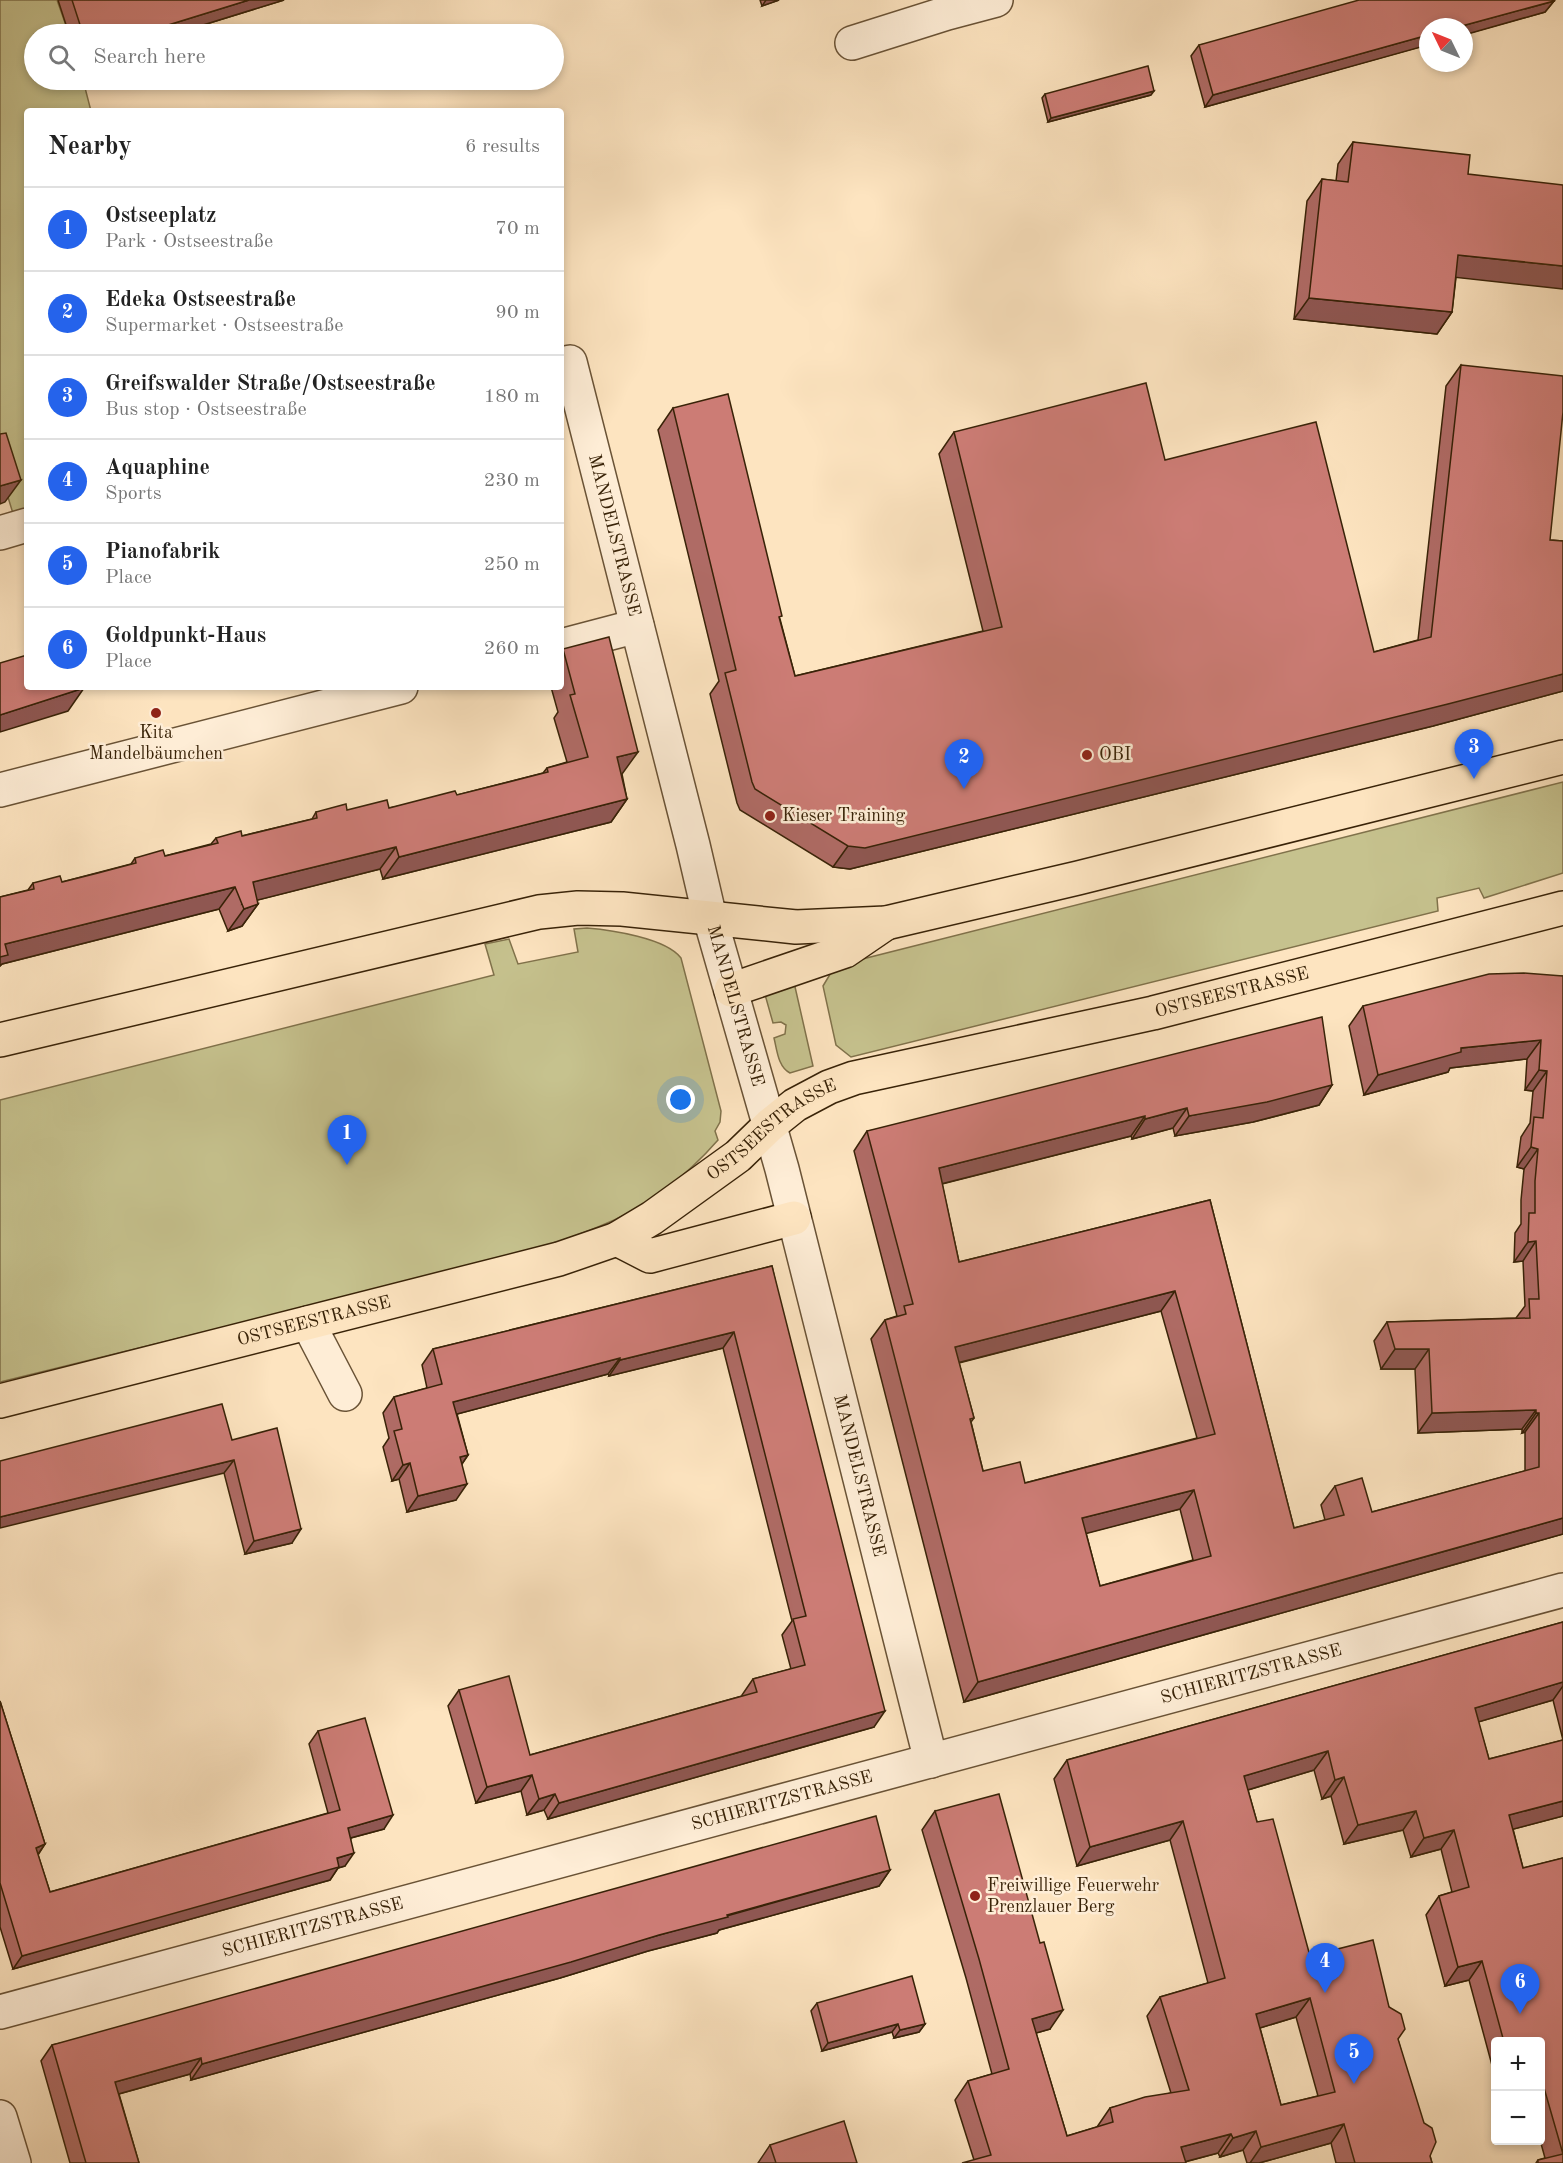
<!DOCTYPE html>
<html lang="en">
<head>
<meta charset="utf-8">
<style>
  body { margin:0; font-family:"Old Standard TT",serif; background:#f6f6f6; color:#222 }
  .controls { position:absolute; right:18px; bottom:18px; display:grid; overflow:hidden; border-radius:6px; box-shadow:0 3px 9px #0003 }
  .controls button { width:54px; height:54px; display:grid; place-items:center; padding:0; border:0; border-bottom:2px solid #e0e0e0; background:#fff; color:#222; font:30px sans-serif }
  .compass { position:absolute; left:1419px; top:18px; width:54px; height:54px; border-radius:50%; background:#fff; box-shadow:0 3px 9px #0003; rotate:313deg }
  .you { position:absolute; left:681px; top:1100px; width:21px; height:21px; margin:-15px; border:4px solid #fff; border-radius:50%; background:#1a73e8; box-shadow:0 0 0 9px #1a73e833 }
  .badge { display:grid; place-items:center; width:39px; height:39px; border-radius:50%; background:#2563eb; color:#fff; font-size:20px; font-weight:700 }
  .pin { position:absolute; translate:-50% -50px; filter:drop-shadow(0 2px 3px #0008) }
  .pin::after { content:''; position:absolute; top:32px; width:21px; height:18px; background:inherit; clip-path:polygon(0 0,100% 0,50% 100%) }
  .list { margin:0; padding:0; list-style:none }
  h2 { display:flex; justify-content:space-between; align-items:center; height:78px; margin:0; padding:0 24px; font-size:26px }
  h2 small { font-size:20px; font-weight:400; color:#767676 }
  .list li { display:grid; grid-template-columns:39px 1fr auto; gap:18px; align-items:center; box-sizing:border-box; height:84px; padding:0 24px; border-top:2px solid #e0e0e0 }
  .list b { display:block; font-size:22px; white-space:nowrap }
  .list p { margin:0; font-size:20px; white-space:nowrap; color:#767676 }
  .list em { font-size:20px; font-style:normal; color:#767676 }
  .icon { flex:none; width:33px; height:33px; fill:none; stroke:currentColor; stroke-width:2; stroke-linecap:round; stroke-linejoin:round }
  .map { position:relative; flex:none; width:1563px; height:2163px; overflow:hidden }
  .search { position:absolute; background:#fff; box-shadow:0 3px 9px #0003; left:24px; top:24px; width:540px; height:66px; display:flex; align-items:center; gap:15px; box-sizing:border-box; padding:0 21px; border-radius:33px; color:#767676; font-size:22px }
  .panel { position:absolute; background:#fff; box-shadow:0 3px 9px #0003; left:24px; top:108px; width:540px; height:582px; border-radius:6px }
  .map>svg:first-child { display:block }
  .green { fill:#c6c28e; stroke:#80724b; stroke-width:1.5 }
  .lines { fill:none; stroke-linecap:round; stroke-linejoin:round }
  .minor-casing { stroke:#6a5336; stroke-width:36 }
  .major-casing { stroke:#392308; stroke-width:36 }
  .minor { stroke:#feedd6; stroke-width:33 }
  .major { stroke:#fde4c0; stroke-width:33 }
  .wall { fill:#af6b65; stroke:#392308; stroke-width:1.5; fill-rule:evenodd }
  .shaded-wall { fill:#8f5752; stroke:#392308; stroke-width:1.5 }
  .building { fill:#cc7c75; stroke:#392308; stroke-width:1.5; fill-rule:evenodd }
  .poi-dot { fill:#8f2418; stroke:#feedd6; stroke-width:2 }
  .labels { text-anchor:middle; dominant-baseline:central; stroke-width:5; stroke-linejoin:round; paint-order:stroke }
  .street-label { font-size:18px; fill:#392308; stroke:#feedd6 }
  .poi-label { font-size:18px; fill:#392308; stroke:#feedd6; text-anchor:start }
</style>
</head>
<body>
<div class="map">
<svg width="1563" height="2163" viewBox="0 0 1563 2163">
  <rect width="100%" height="100%" fill="#fde4c0"/>
  <filter id="stains"><feTurbulence type="fractalNoise" baseFrequency=".00333" numOctaves="4"/><feColorMatrix values="0 0 0 0 .2 0 0 0 0 .09 0 0 0 0 .02 0 0 0 .5 -.17"/></filter>
  <radialGradient id="worn" r=".72"><stop offset=".6" stop-color="#630" stop-opacity="0"/><stop offset="1" stop-color="#630" stop-opacity=".3"/></radialGradient>
  <g class="green">
    <polygon points="0,0 57,0 69,34 34,34 34,80 83,80 91,111 27,111 27,516 15,520 0,471"/>
    <polygon points="1563,782 1563,873 1484,898 1479,888 1437,898 1438,911 851,1057 836,1045 823,986 835,966"/>
    <path d="M587,928c24,2 79,10 94,30l40,153 -1,11 -5,9 3,9c-32,37 -74,69 -120,87 -70,29 -146,44 -218,62 -127,32 -254,62 -380,93v-282l494,-125 -9,-31 24,-5 9,25 60,-12 -4,-23z"/>
    <path d="M793,978l20,88 -23,7c-12,-6 -13,-23 -16,-35l11,-4 1,-9 -5,-3 -8,1 -9,-32z"/>
  </g>
  <g class="lines">
    <defs>
      <g id="minor">
        <polyline points="852,43 947,13 996,0"/>
        <path id="s1" d="M561,364l9,-2 123,483 17,73 72,251 149,592"/>
        <polyline points="0,533 27,525"/>
        <polyline points="561,646 637,626"/>
        <polyline points="0,790 401,687"/>
        <polyline points="308,1323 345,1394"/>
        <path id="s2" d="M0,2012l1563,-422"/>
        <polyline points="0,2117 14,2163"/>
      </g>
      <g id="major">
        <polyline points="731,990 845,951 886,923"/>
        <polyline points="0,1040 539,912 578,908 622,909 796,927 886,923 1078,878 1563,757"/>
        <polyline points="617,1239 650,1256 794,1218"/>
        <path id="s3" d="M0,1401l559,-142 58,-20 35,-21 86,-62 32,-31 25,-20 34,-18 25,-9 299,-65 410,-105"/>
      </g>
    </defs>
    <use href="#minor" class="minor-casing"/>
    <use href="#major" class="major-casing"/>
    <use href="#minor" class="minor"/>
    <use href="#major" class="major"/>
  </g>
  <g class="wall">
    <polygon points="58,0 284,0 174,34 69,34"/>
    <polygon points="760,0 779,0 762,6"/>
    <polygon points="1554,1 1545,12 1205,107 1191,56 1199,45"/>
    <polygon points="1045,94 1151,95 1048,122 1042,98"/>
    <polygon points="1353,142 1468,174 1452,312 1437,334 1294,319 1307,201 1322,179 1336,181 1338,164"/>
    <polygon points="1461,365 1550,540 1563,541 1563,691 1433,726 850,869 833,867 740,810 737,803 710,694 719,681 658,430 673,408 780,619 795,676 983,631 939,454 954,432 1165,460 1374,652 1418,640 1446,386"/>
    <polygon points="563,649 622,774 627,799 611,822 383,879 380,869 257,900 258,904 242,926 228,931 219,909 2,964 0,966 0,897 28,890 33,883 62,882 131,864 135,858 165,856 211,844 216,838 242,836 312,819 316,812 389,808 457,795 543,773 547,768 567,762 554,718 558,712 551,687 561,687 561,651"/>
    <path d="M1563,976v558l-599,168 -93,-363 14,-19 12,-4 -43,-165 13,-20 465,-46 -13,20 -66,17 -78,14 -2,-8 -41,11 -1,-3 -189,48 17,78 251,-62 84,328 31,-8 -4,-15 14,-19 37,26 153,-41v-39l-3,1v-4l-104,4 -3,-64h-34l-7,-28 13,-19 129,-4 9,-12 -2,-45 -9,1 1,-29 6,-9v-24l3,-31 -7,-2 4,-30 9,-14 3,-32 -8,-1 2,-31 -77,9 -2,4 -84,23 -15,-69 14,-20zM1161,1311l36,127 -172,45 -42,-12 -12,-49 3,-4 -15,-55zM1180,1509l13,51 -93,26 -14,-53z"/>
    <polygon points="772,1266 874,1727 548,1819 544,1810 527,1815 521,1791 476,1803 448,1706 459,1690 530,1755 742,1696 742,1695 753,1679 791,1669 782,1635 792,1621 723,1348 609,1376 608,1374 457,1414 468,1455 462,1464 456,1500 407,1512 399,1479 392,1481 383,1447 389,1438 383,1413 394,1397 427,1388 422,1365 433,1349"/>
    <polygon points="232,1440 292,1543 245,1554 224,1473"/>
    <path d="M1563,1622v194l-50,13 10,39 40,-10v305h-27l2,-3 7,-2 -5,-18v-98h-44v26l-3,1 -24,-89 -24,6 -19,-71 13,-19 13,-4 -11,-43 -30,8 -8,-27 -59,14 -13,-48 -9,3 -8,-29 -66,20 9,32 53,134 79,51 43,156h-96l-5,-20 -72,20h-12l-4,-13 -23,7 -2,-4 -33,9 -211,-2 -19,-60 13,-19 24,-7 -26,-96 -44,-148 13,-19 115,218 -14,4 31,103 30,-9 13,-19 61,-15 -24,-77 13,-19 48,-14 -38,-143 -93,26 -23,-87 13,-19zM1553,1700l10,40 -74,19 -11,-37zM1296,2017l22,79 -37,9 -21,-77z"/>
    <polygon points="0,1701 45,1844 38,1855 50,1892 328,1813 309,1744 318,1731 384,1829 351,1838 345,1866 338,1868 330,1880 13,1969 0,1927"/>
    <polygon points="890,1870 879,1886 719,1930 717,1933 648,1951 560,1978 191,2080 190,2074 119,2094 139,2163 70,2163 41,2061 52,2045"/>
    <polygon points="817,2003 925,2024 919,2032 894,2038 892,2032 822,2051 811,2011"/>
    <polygon points="770,2145 857,2163 758,2163"/>
  </g>
  <g class="shaded-wall">
    <polygon points="249,0 284,0 174,34 139,34"/>
    <polygon points="766,0 779,0 762,6"/>
    <polygon points="1554,1 1545,12 1464,35 1464,27 1458,27"/>
    <polygon points="1428,35 1428,45 1205,107 1213,95"/>
    <polygon points="1154,91 1151,95 1048,122 1051,118"/>
    <polygon points="1458,255 1563,266 1563,289 1443,276"/>
    <polygon points="1309,298 1452,312 1437,334 1294,319"/>
    <polygon points="21,480 5,502 0,504 0,486"/>
    <polygon points="1563,674 1563,691 1433,726 850,869 833,867 848,846"/>
    <polygon points="84,688 68,711 0,732 0,715"/>
    <polygon points="638,752 622,774 601,779 617,757"/>
    <polygon points="627,799 611,822 383,879 399,857"/>
    <polygon points="396,847 380,869 242,904 253,882"/>
    <polygon points="235,887 219,909 2,964 0,966 0,952 5,944"/>
    <polygon points="258,904 242,926 228,931 244,909"/>
    <polygon points="1541,1040 1527,1059 1450,1068 1448,1072 1364,1095 1378,1075 1461,1048"/>
    <polygon points="1539,1070 1547,1071 1533,1091 1525,1090"/>
    <polygon points="1332,1085 1319,1105 1253,1122 1175,1136 1189,1116"/>
    <polygon points="1187,1108 1173,1128 1132,1139 1145,1119"/>
    <polygon points="1145,1116 1131,1136 925,1188 939,1168"/>
    <polygon points="1531,1147 1538,1149 1524,1169 1517,1167"/>
    <polygon points="1536,1241 1523,1261 1514,1262 1528,1242"/>
    <polygon points="1175,1291 1161,1311 941,1367 955,1347"/>
    <polygon points="734,1332 723,1348 609,1376 620,1360"/>
    <polygon points="1395,1349 1429,1349 1415,1369 1381,1369"/>
    <polygon points="620,1358 608,1374 442,1418 453,1402"/>
    <polygon points="1536,1410 1522,1429 1418,1433 1432,1413"/>
    <polygon points="1536,1413 1539,1413 1525,1432 1522,1433"/>
    <polygon points="468,1455 457,1471 460,1457"/>
    <polygon points="234,1460 224,1473 0,1528 0,1517"/>
    <polygon points="410,1463 399,1479 392,1481 403,1465"/>
    <polygon points="467,1484 456,1500 407,1512 418,1496"/>
    <polygon points="1194,1490 1180,1509 1069,1538 1082,1518"/>
    <polygon points="1563,1518 1563,1534 964,1702 978,1682"/>
    <polygon points="301,1529 292,1543 245,1554 254,1541"/>
    <polygon points="1563,1682 1563,1686 1553,1700 1461,1727 1475,1708"/>
    <polygon points="885,1711 874,1727 548,1819 559,1803"/>
    <polygon points="1328,1751 1314,1770 1231,1795 1244,1776"/>
    <polygon points="532,1775 521,1791 476,1803 487,1787"/>
    <polygon points="1344,1777 1331,1796 1322,1799 1335,1780"/>
    <polygon points="555,1794 544,1810 527,1815 539,1799"/>
    <polygon points="1563,1801 1563,1816 1495,1834 1509,1815"/>
    <polygon points="1416,1811 1403,1830 1344,1844 1358,1825"/>
    <polygon points="393,1815 384,1829 339,1841 348,1828"/>
    <polygon points="1183,1821 1170,1840 1077,1866 1090,1847"/>
    <polygon points="1454,1830 1441,1849 1411,1857 1424,1838"/>
    <polygon points="45,1844 36,1857 36,1848"/>
    <polygon points="354,1853 345,1866 338,1868 330,1880 13,1969 22,1956"/>
    <polygon points="890,1870 879,1886 719,1930 717,1933 648,1951 560,1978 191,2080 202,2064"/>
    <polygon points="1482,1961 1469,1980 1445,1986 1458,1967"/>
    <polygon points="1310,1998 1296,2017 1243,2033 1256,2014"/>
    <polygon points="1063,2010 1050,2029 1019,2038 1032,2019"/>
    <polygon points="898,2024 892,2032 822,2051 828,2043"/>
    <polygon points="925,2024 919,2032 894,2038 900,2030"/>
    <polygon points="201,2058 190,2074 104,2098 115,2082"/>
    <polygon points="1344,2124 1331,2143 1259,2163 1250,2163 1261,2147"/>
    <polygon points="1256,2131 1243,2150 1220,2157 1233,2138"/>
    <polygon points="1231,2134 1218,2153 1180,2163 1181,2147"/>
  </g>
  <g class="building">
    <polygon points="72,0 249,0 139,34 83,34"/>
    <polygon points="1359,0 1553,0 1554,1 1458,27 1428,27 1428,35 1213,95 1199,45"/>
    <polygon points="1148,66 1154,91 1051,118 1045,94"/>
    <polygon points="1353,142 1470,155 1468,174 1563,185 1563,266 1458,255 1452,312 1309,298 1322,179 1348,182"/>
    <polygon points="1461,365 1563,376 1563,412 1550,540 1563,541 1563,674 1448,704 865,848 848,846 755,789 752,782 725,673 736,670 673,408 728,394 782,616 779,617 795,676 1002,627 954,432 1146,383 1165,460 1316,422 1374,652 1431,637"/>
    <polygon points="6,433 21,480 0,486 0,434"/>
    <polygon points="609,637 638,752 617,757 627,799 399,857 396,847 253,882 258,904 244,909 235,887 5,944 8,955 0,957 0,897 34,889 33,883 60,876 62,882 98,873 136,863 135,858 163,850 165,856 218,843 216,838 241,831 242,836 317,818 316,812 346,804 347,810 387,800 389,808 455,791 457,795 548,772 547,768 588,757 570,695 575,694 563,649"/>
    <polygon points="27,655 27,687 83,687 84,688 0,715 0,663"/>
    <path d="M1524,973l39,3v542l-585,164 -93,-362 21,-6 -2,-8 9,-2 -46,-173 455,-114 10,68 -65,17 -78,14 -2,-8 -42,11v-3l-206,52 20,94 251,-62 84,328 50,-13 -9,-29 27,-8 10,34 167,-45v-54h-3v-3l-104,3 -3,-64h-34l-8,-27 143,-4 -1,-19h10l-3,-58 -8,1 1,-29h6v-32l3,-32 -7,-2 3,-30 9,1 4,-47 -8,-1 2,-30 -80,8v4l-83,23 -15,-69 126,-32zM1175,1291l40,143 -190,49 -5,-21 -37,9 -13,-52 4,-1 -19,-71zM1194,1490l17,66 -111,30 -18,-68z"/>
    <polygon points="772,1266 885,1711 559,1803 555,1794 539,1799 532,1775 487,1787 459,1690 509,1676 530,1755 757,1692 753,1679 805,1665 793,1619 806,1616 734,1332 620,1360 620,1358 453,1402 468,1455 460,1457 467,1484 418,1496 410,1463 403,1465 394,1431 402,1429 394,1397 442,1384 433,1349"/>
    <polygon points="222,1404 232,1440 277,1428 301,1529 254,1541 234,1460 0,1517 0,1461"/>
    <path d="M1563,1622v60l-88,26 14,51 74,-19v61l-54,14 14,53 40,-10v305h-25v-3l25,-6 -23,-80v-32h-36l-22,-81 -24,6 -19,-71 30,-9 -15,-57 -30,8 -8,-27 -58,14 -14,-48 -9,3 -7,-29 -84,25 13,46 16,-3 37,137 63,-16 16,67 12,7 4,15 -7,10 26,84 8,5 4,14 -6,14 2,7h-77l-11,-39 -83,23 -5,-16 -23,7 -2,-4 -50,13 5,16h-224l29,-8 -23,-74 41,-12 -30,-110 -44,-148 64,-17 41,149 4,-1 19,68 -31,9 35,117 46,-14 -3,-14 35,-11 44,-7 -29,-93 65,-19 -42,-157 -93,26 -23,-87zM1310,1998l25,94 -54,13 -25,-91z"/>
    <polygon points="0,1701 45,1844 36,1848 50,1892 340,1810 318,1731 365,1718 393,1815 348,1828 354,1853 337,1858 339,1867 22,1956 0,1883"/>
    <polygon points="876,1816 890,1870 727,1915 728,1917 659,1935 571,1962 202,2064 201,2058 115,2082 139,2163 86,2163 52,2045"/>
    <polygon points="912,1976 925,2024 900,2030 898,2024 828,2043 817,2003"/>
    <polygon points="844,2121 857,2163 776,2163 770,2145"/>
  </g>
  <g class="poi-dot">
    <circle cx="156" cy="713" r="6"/>
    <circle cx="1087" cy="755" r="6"/>
    <circle cx="770" cy="816" r="6"/>
    <circle cx="975" cy="1896" r="6"/>
  </g>
  <g class="labels">
    <g class="street-label">
      <text stroke="none"><textPath href="#s1" startOffset="188">MANDELSTRASSE</textPath></text>
      <text stroke="none"><textPath href="#s3" startOffset="1314">OSTSEESTRASSE</textPath></text>
      <text stroke="none"><textPath href="#s1" startOffset="674">MANDELSTRASSE</textPath></text>
      <text stroke="none"><textPath href="#s3" startOffset="828">OSTSEESTRASSE</textPath></text>
      <text stroke="none"><textPath href="#s3" startOffset="324">OSTSEESTRASSE</textPath></text>
      <text stroke="none"><textPath href="#s1" startOffset="1160">MANDELSTRASSE</textPath></text>
      <text stroke="none"><textPath href="#s2" startOffset="1296">SCHIERITZSTRASSE</textPath></text>
      <text stroke="none"><textPath href="#s2" startOffset="810">SCHIERITZSTRASSE</textPath></text>
      <text stroke="none"><textPath href="#s2" startOffset="324">SCHIERITZSTRASSE</textPath></text>
    </g>
    <g class="poi-label">
      <text x="156" y="733" text-anchor="middle">Kita<tspan x="156" dy="21">Mandelbäumchen</tspan></text>
      <text x="1099" y="755">OBI</text>
      <text x="782" y="816">Kieser Training</text>
      <text x="987" y="1886">Freiwillige Feuerwehr<tspan x="987" dy="21">Prenzlauer Berg</tspan></text>
    </g>
  </g>
  <rect width="100%" height="100%" filter="url(#stains)"/>
  <rect width="100%" height="100%" fill="url(#worn)"/>
</svg>
<div class="controls">
<button>+</button>
<button>−</button>
</div>
<svg class="compass" viewBox="-18 -18 36 36"><path d="M0-13l5 13h-10z" fill="#e53935"/><path d="M0 13l5-13h-10z" fill="#767676"/></svg>
<div class="you"></div>
<div class="pin badge" style="left:347px;top:1165px">1</div>
<div class="pin badge" style="left:964px;top:789px">2</div>
<div class="pin badge" style="left:1474px;top:779px">3</div>
<div class="pin badge" style="left:1325px;top:1993px">4</div>
<div class="pin badge" style="left:1354px;top:2084px">5</div>
<div class="pin badge" style="left:1520px;top:2014px">6</div>
<div class="search"><svg class="icon" aria-label="search" viewBox="0 0 24 24"><circle cx="10" cy="10" r="6"/><path d="M15 15l6 6"/></svg>Search here</div>
<section class="panel">
<h2>Nearby<small>6 results</small></h2>
<ul class="list">
<li><span class="badge">1</span><div><b>Ostseeplatz</b><p>Park · Ostseestraße</p></div><em>70 m</em></li>
<li><span class="badge">2</span><div><b>Edeka Ostseestraße</b><p>Supermarket · Ostseestraße</p></div><em>90 m</em></li>
<li><span class="badge">3</span><div><b>Greifswalder Straße/Ostseestraße</b><p>Bus stop · Ostseestraße</p></div><em>180 m</em></li>
<li><span class="badge">4</span><div><b>Aquaphine</b><p>Sports</p></div><em>230 m</em></li>
<li><span class="badge">5</span><div><b>Pianofabrik</b><p>Place</p></div><em>250 m</em></li>
<li><span class="badge">6</span><div><b>Goldpunkt-Haus</b><p>Place</p></div><em>260 m</em></li>
</ul>
</section>
</div>
</body>
</html>
